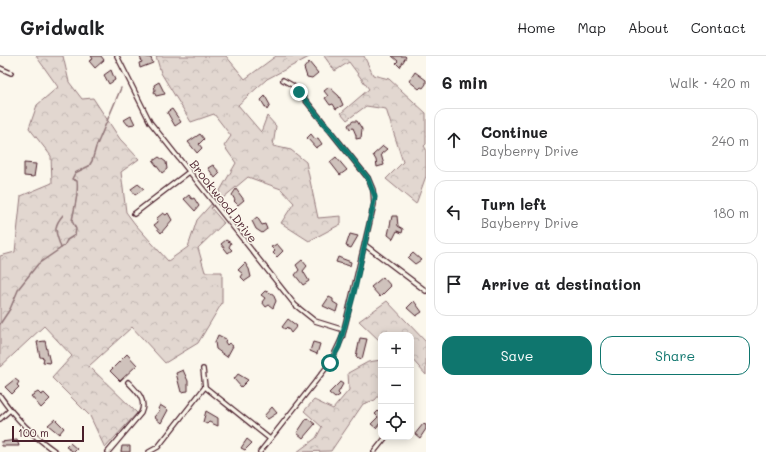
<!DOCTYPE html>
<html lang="en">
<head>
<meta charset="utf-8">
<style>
  body { margin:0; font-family:Mali,sans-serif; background:#f2f2f2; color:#202124 }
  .controls { position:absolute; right:12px; bottom:12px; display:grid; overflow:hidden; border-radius:8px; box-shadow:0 2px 10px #0003 }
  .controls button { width:36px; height:36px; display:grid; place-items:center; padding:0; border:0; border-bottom:1px solid #e0e0e0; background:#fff; color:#202124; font:20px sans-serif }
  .scale { position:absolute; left:12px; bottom:10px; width:72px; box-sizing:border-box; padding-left:4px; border:2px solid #4a1f2b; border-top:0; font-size:11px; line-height:14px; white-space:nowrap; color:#4a1f2b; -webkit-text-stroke:3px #fbf7ec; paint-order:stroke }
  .stop { position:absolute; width:12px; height:12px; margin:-9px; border:3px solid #0f766e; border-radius:50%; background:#fff }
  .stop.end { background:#0f766e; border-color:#fff; box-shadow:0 1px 4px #0008 }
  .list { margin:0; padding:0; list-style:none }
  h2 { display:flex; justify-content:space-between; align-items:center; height:52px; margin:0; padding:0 16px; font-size:17px }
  h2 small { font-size:13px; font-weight:400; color:#757577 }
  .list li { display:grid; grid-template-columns:26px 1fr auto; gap:12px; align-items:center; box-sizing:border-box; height:64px; margin:0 8px 8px; padding:0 8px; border:1px solid #e0e0e0; border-radius:12px }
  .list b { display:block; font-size:15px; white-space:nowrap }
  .list p { margin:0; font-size:13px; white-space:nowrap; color:#757577 }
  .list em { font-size:13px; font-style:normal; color:#757577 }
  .actions { display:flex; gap:8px; padding:12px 16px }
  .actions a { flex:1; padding:9px 0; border:1px solid #0f766e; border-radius:12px; text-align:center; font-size:14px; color:#0f766e }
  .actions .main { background:#0f766e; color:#fff }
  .icon { flex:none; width:22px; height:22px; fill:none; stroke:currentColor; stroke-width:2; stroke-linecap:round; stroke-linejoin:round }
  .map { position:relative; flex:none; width:426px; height:396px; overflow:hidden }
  header { display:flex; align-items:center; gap:24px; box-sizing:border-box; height:56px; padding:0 20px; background:#fff; border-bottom:1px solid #e0e0e0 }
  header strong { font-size:19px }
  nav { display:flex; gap:22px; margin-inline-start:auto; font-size:14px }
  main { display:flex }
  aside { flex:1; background:#fff }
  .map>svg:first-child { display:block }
  .forest { fill:url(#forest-crowns); stroke:#967b7e }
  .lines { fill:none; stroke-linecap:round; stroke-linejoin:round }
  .stream { stroke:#907477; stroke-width:1.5 }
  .building { fill:#cfc2bc; stroke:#4a1f2b }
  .street-casing { stroke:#4a1f2b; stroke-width:6 }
  .street { stroke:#fbf7ec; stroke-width:3.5 }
  .route { stroke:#0f766e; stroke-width:5 }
  .labels { text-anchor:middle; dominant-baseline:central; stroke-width:3; stroke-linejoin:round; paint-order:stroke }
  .street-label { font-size:12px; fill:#4a1f2b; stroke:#fbf7ec }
</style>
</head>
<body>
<header>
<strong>Gridwalk</strong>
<nav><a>Home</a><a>Map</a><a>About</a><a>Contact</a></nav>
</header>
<main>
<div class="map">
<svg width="426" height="396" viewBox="0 0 426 396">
  <defs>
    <pattern id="forest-crowns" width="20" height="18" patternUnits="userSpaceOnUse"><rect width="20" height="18" fill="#e2d7d0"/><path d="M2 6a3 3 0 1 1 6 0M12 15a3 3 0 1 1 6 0" fill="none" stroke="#c3b8b3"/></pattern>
  </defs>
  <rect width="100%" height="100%" fill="#fbf7ec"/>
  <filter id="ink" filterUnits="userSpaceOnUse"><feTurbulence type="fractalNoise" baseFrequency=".025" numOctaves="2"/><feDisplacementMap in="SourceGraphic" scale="8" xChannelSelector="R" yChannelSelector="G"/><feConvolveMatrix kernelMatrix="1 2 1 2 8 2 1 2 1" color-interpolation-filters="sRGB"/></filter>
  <g filter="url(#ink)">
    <g class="forest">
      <polygon points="36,0 63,0 69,26 82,43 93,42 120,83 139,103 121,116 126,156 135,168 168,205 188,191 197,164 214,145 236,107 224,90 231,80 214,58 191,66 161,17 156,0 226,0 245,23 276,0 311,0 267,23 238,49 261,76 267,60 276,70 273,90 291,94 306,106 318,162 341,160 341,168 309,185 281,167 294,147 281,133 248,121 211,152 224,167 198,192 205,216 222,216 222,247 198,287 165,307 132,271 89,310 137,357 105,392 90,360 52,322 72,300 44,270 0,311 0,200 15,196 21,140 52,127 51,100 29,72 37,49 58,31"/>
      <polygon points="324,0 364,0 373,19 389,23 426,57 426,88 424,90 426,93 426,120 416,148 386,123 403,106 386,53 366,50 347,64 341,57 369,33 349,6 335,15"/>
      <polygon points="387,245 426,286 426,319 411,302 411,279 381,279 381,286 359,265"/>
      <polygon points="381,304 381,337 375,344 363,348 331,395 297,396 316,382 322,371 304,355 314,344 333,353 349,334 348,317 368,306"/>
    </g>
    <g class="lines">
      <g class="stream">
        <path d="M61,192c-4,-15 -10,-19 2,-33"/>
        <path d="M0,268l10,-15 9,-21 19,-24 26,-18 3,-6 8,-5 1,-6 -4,-8c2,-13 7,-26 5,-40l-5,-2 3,-6 14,-7 3,-5 4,-14 25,-59"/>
      </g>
    </g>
    <g class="building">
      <polygon points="91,0 101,0 104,4 95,12 89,5 93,3"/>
      <polygon points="143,0 151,2 153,7 140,12 139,7 142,6 140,1"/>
      <polygon points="392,0 405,0 406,1 400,11 396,7 398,5"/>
      <polygon points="309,6 318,17 312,22 307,21 304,12"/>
      <polygon points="111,14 115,24 109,28 104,19"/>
      <polygon points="415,16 426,24 426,28 423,32 421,31 419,33 409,25"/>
      <polygon points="159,26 165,38 156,40 154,36 155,34 154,29"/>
      <polygon points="329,31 339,40 343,49 336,53 333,48 330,49 325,42 328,40 324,35"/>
      <polygon points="265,40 270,49 267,54 261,44"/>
      <polygon points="172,53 181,66 175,70 167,56"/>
      <polygon points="131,60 135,68 128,69 124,64"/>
      <polygon points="353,65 357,65 362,73 361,82 356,83 356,79 353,72 350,73 348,69"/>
      <polygon points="200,78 204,83 199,88 202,92 197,97 188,86"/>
      <polygon points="311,78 315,83 318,82 322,88 316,92 307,82"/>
      <polygon points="383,90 387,93 381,98 384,109 377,111 376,104 373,99"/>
      <polygon points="159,101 166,106 167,113 162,117 153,105"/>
      <polygon points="336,101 347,114 340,119 330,106"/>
      <polygon points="24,107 36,108 34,121 24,120"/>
      <polygon points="213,109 220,117 215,122 208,112"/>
      <polygon points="138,128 144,133 135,139 131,133"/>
      <polygon points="236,133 244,144 238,149 234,145 235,144 232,139"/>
      <polygon points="189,139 192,143 194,142 199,150 195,155 184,143"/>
      <polygon points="163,157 166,159 168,157 172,164 161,177 154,169 158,166 157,162"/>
      <polygon points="392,160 397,160 398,170 403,173 402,177 397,175 393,183 388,179"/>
      <polygon points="257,161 262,169 265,168 267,173 262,177 256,173 252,165"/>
      <polygon points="350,178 358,180 351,192 346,190"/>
      <polygon points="226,184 231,187 229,191 232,194 228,197 221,188"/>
      <polygon points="277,188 283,195 277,201 273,197 275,195 271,191"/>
      <polygon points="413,197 421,204 415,208 408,202"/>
      <polygon points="338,201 351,206 350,210 336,206"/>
      <polygon points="302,204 307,210 303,215 309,225 303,229 295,219 299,214 296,209"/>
      <polygon points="245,207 249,213 251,221 245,225 241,221 243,218 238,214"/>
      <polygon points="383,221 391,230 380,241 371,231"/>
      <polygon points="265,235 273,238 276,245 273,252 269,249 266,251 262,246 265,242 261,239"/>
      <polygon points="329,241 333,243 333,246 338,249 336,256 323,250"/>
      <polygon points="414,245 422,256 416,260 407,252"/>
      <polygon points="288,263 297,270 291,277 287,271 285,273 282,271"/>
      <polygon points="218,279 226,283 225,286 227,289 229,287 233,290 227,301 216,293 215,286"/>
      <polygon points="360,282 367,283 362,303 356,301"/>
      <polygon points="45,285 50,307 43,306 44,302 40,301 37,286"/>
      <polygon points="313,286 320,288 317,298 310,295"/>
      <polygon points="127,298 137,309 120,325 110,315"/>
      <polygon points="183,314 188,325 188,335 181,336 176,317"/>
      <polygon points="238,318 248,324 241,331 234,323"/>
      <polygon points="15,323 19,326 17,329 19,331 12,338 5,331"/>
      <polygon points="340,326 343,328 338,337 340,339 335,342 329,337"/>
      <polygon points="38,336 41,339 44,337 50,343 41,352 31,340"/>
      <polygon points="160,349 168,354 161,367 154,361 160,354 158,353"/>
      <polygon points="272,351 277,357 268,363 264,360"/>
      <polygon points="206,355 218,362 218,370 209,366 207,368 203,366"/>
      <polygon points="378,355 381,357 381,366 376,372 371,368 378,361 375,358"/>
      <polygon points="307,362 315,368 303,382 297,377"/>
      <polygon points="55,363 64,372 59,378 48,369"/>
      <polygon points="423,368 426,369 426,373 420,382 415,378"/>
      <polygon points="247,383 252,387 245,394 241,392"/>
      <polygon points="17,384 19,390 2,390 1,386"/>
      <polygon points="70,387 77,393 74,396 66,391"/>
      <polygon points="122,390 130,390 130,396 121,396"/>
    </g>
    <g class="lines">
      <defs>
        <g id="street">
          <polyline points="117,0 150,66 295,249 315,265 344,274"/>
          <polyline points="0,12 11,17"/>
          <polyline points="134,158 189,116"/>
          <polyline points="365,189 426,235"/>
          <polyline points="203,313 205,331 270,383"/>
          <path d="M0,340c15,22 34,41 56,56"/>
          <polyline points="0,363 10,354"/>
          <path d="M108,396l33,-39c6,-13 -4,-22 -13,-31"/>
          <polyline points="149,396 158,391 205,331"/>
          <polyline points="260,396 330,307 342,282 374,148 373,134 368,122 299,36 292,29 283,24"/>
          <polyline points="374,396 386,381"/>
        </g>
      </defs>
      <use href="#street" class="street-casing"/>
      <use href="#street" class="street"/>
    </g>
  </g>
  <g class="lines" filter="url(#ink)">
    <polyline class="route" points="299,36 368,122 375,141 354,237 339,291 330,307"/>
  </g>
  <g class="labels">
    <g class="street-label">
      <text transform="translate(224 145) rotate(52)">Brookwood Drive</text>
    </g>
  </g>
</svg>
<div class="controls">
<button>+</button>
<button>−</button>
<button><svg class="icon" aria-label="locate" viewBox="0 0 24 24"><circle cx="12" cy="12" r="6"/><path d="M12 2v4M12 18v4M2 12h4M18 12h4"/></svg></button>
</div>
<div class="scale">100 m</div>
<div class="stop" style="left:330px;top:307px"></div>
<div class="stop end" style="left:299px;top:36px"></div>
</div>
<aside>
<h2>6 min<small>Walk · 420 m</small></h2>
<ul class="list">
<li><svg class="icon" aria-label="ahead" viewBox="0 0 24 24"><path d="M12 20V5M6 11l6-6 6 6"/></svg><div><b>Continue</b><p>Bayberry Drive</p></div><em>240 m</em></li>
<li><svg class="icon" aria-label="left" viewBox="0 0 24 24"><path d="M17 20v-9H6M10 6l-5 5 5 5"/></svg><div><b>Turn left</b><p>Bayberry Drive</p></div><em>180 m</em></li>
<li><svg class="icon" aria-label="arrive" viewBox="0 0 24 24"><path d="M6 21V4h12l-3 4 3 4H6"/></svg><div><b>Arrive at destination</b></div></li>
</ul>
<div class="actions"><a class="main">Save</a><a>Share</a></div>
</aside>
</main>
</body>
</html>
